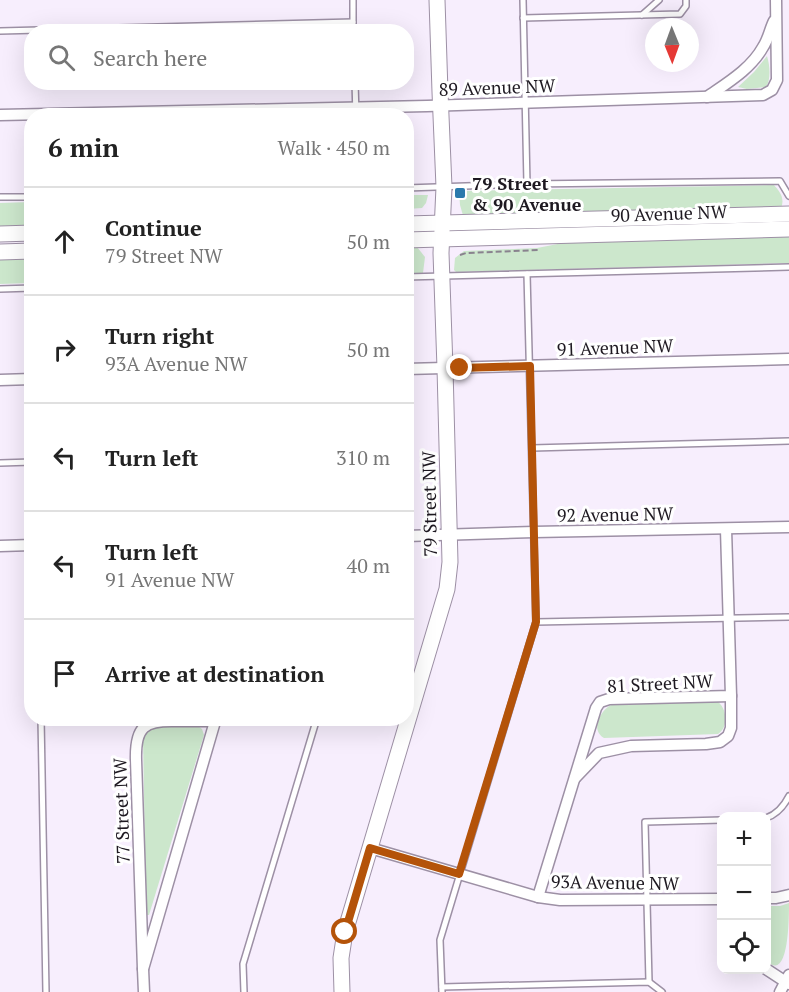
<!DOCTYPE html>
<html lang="en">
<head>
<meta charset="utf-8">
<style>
  body { margin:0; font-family:"PT Serif",serif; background:#f2f2f2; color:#222 }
  .controls { position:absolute; right:18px; bottom:18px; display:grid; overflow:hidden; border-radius:12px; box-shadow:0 6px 24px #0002 }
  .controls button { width:54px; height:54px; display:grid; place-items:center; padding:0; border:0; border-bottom:2px solid #e0e0e0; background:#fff; color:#222; font:30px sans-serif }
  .compass { position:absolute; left:645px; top:18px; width:54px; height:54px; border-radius:50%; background:#fff; box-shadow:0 6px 24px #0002; rotate:179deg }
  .stop { position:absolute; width:18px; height:18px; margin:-14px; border:4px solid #b45309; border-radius:50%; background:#fff }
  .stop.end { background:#b45309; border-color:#fff; box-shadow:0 2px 6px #0008 }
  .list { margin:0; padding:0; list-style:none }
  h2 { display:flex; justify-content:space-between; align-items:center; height:78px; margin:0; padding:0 24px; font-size:26px }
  h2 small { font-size:20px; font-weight:400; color:#767676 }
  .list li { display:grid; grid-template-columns:39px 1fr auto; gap:18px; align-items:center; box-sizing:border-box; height:108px; padding:0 24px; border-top:2px solid #e0e0e0 }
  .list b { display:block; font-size:22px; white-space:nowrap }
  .list p { margin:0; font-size:20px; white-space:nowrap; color:#767676 }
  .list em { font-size:20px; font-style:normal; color:#767676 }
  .icon { flex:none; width:33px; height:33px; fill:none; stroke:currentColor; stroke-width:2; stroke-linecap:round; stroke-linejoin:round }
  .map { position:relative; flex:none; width:789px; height:992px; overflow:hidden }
  .search { position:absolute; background:#fff; box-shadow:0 6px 24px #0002; left:24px; top:24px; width:390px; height:66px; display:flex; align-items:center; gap:15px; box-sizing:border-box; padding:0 21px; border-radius:24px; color:#767676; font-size:22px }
  .panel { position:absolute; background:#fff; box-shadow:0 6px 24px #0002; left:24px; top:108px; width:390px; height:618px; border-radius:24px }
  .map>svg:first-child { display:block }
  .green { fill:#cce7cc }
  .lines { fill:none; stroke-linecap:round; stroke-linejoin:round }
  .lane-casing { stroke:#9d90a5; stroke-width:8 }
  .street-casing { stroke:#9d90a5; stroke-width:13 }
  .secondary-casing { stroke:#9d90a5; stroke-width:17 }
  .path { stroke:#89828e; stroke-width:2; stroke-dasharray:6 3; stroke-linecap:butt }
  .lane { stroke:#fff; stroke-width:5 }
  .street { stroke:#fff; stroke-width:10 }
  .secondary { stroke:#fff; stroke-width:15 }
  .route { stroke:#b45309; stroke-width:8 }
  .poi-dot { fill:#2b7aac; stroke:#fff; stroke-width:2 }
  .labels { text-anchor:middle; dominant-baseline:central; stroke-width:6; stroke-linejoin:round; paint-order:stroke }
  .street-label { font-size:18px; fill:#1e1921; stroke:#fff }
  .poi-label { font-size:18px; font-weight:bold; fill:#1e1921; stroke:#fff; text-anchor:start }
</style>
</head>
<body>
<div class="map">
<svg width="789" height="992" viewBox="0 0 789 992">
  <rect width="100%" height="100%" fill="#f7eefd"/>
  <g class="green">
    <path d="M767,56c3,9 4,24 -1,31l-19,2 -9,-2 16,-15z"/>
    <path d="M774,185c6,7 11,13 7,23l-317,11 -4,-14 -1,-14z"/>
    <polygon points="407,195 428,195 426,203 422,208 407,209"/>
    <polygon points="31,202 31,227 0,226 0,203"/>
    <polygon points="789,236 789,263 456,272 454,270 455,258 464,251 537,248 568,242"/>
    <polygon points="406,247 417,247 425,257 423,273 407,273"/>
    <polygon points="0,259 31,259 31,283 0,284"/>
    <path d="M717,701c10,7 12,26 1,33l-114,4c-14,-8 -4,-27 7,-33z"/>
    <path d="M164,726h34l4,3 2,6 -55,180h-3l-3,-178c4,-9 12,-10 21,-11z"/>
    <path d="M789,903c0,15 0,80 -22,58v-55h13z"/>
  </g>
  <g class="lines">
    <defs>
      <g id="lane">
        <polyline points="353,0 353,32"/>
        <polyline points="523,0 527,184"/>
        <polyline points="642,15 659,0"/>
        <polyline points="523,18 680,14 686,6 686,0"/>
        <polyline points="0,31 353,22"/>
        <polyline points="355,82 356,116"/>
        <polyline points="406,188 527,184 780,181 789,196"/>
        <polyline points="0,197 32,197"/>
        <polyline points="406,277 789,267"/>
        <polyline points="0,289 32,288"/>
        <polyline points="532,448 789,441"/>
        <polyline points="0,463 32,462"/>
        <polyline points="536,622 789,617"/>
        <polyline points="41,718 46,992"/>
        <path d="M766,818c12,-4 18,-12 23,-22"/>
        <polyline points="649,982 645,822 722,820"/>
        <polyline points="442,987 649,982 662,992"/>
        <polyline points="244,992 243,964 317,718"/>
        <polyline points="442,992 440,940 536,622 527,274"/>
      </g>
      <g id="street">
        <path d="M707,97c20,-14 44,-28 56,-50 5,-7 7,-18 11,-26"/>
        <polyline points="0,115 427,106 763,95 772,90 777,80 776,0"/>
        <polyline points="406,369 789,359"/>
        <polyline points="0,380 32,379"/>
        <polyline points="406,536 534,532 789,527"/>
        <polyline points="0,546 32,545"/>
        <polyline points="575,778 599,753 631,746 706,744 720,742 728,736 731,728 731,696"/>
        <polyline points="370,848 538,897 560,900 722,899"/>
        <polyline points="538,897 596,708 600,702 609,699 731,696 726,529"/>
        <polyline points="766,898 776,898 789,895"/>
        <path d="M143,969l-7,-209c-1,-33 8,-40 40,-39 13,0 26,0 39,0"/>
        <polyline points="766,969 789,984"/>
        <polyline points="144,992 143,969 216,718"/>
        <polyline points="780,992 789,975"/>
      </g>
      <g id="secondary">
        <polyline points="406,224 789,214"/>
        <polyline points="0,234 32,233"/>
        <polyline points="406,240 789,229"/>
        <polyline points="0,252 32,251"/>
        <polyline points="342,992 341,958 345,932 447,589 450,562 445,368 441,253 444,187 440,92 437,0"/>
      </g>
    </defs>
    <use href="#lane" class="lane-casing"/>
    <use href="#street" class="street-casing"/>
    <use href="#secondary" class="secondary-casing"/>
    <polyline class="path" points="460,255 466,253 538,250"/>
    <use href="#lane" class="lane"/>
    <use href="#street" class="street"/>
    <use href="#secondary" class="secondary"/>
  </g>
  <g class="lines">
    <polyline class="route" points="345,932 370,848 459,874 536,622 530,366 460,368"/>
  </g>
  <rect class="poi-dot" x="454" y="187" width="12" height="12" rx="3"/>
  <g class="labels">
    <g class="street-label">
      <text transform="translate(497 87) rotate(-2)">89 Avenue NW</text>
      <text transform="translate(669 213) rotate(-2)">90 Avenue NW</text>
      <text transform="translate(615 347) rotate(-2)">91 Avenue NW</text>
      <text transform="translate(429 504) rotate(-91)">79 Street NW</text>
      <text transform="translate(615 514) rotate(-1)">92 Avenue NW</text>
      <text transform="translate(660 683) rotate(-3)">81 Street NW</text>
      <text transform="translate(121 811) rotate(-92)">77 Street NW</text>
      <text transform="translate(615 882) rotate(1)">93A Avenue NW</text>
    </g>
    <g class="poi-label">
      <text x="472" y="183">79 Street<tspan x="472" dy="21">&amp; 90 Avenue</tspan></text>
    </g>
  </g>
</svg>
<div class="controls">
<button>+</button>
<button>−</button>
<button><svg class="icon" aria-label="locate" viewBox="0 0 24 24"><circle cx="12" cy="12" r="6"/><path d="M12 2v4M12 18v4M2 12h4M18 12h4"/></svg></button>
</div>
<svg class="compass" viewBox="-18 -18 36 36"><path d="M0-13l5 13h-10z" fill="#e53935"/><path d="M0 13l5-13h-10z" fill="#767676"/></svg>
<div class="stop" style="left:345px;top:932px"></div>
<div class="stop end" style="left:460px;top:368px"></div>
<div class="search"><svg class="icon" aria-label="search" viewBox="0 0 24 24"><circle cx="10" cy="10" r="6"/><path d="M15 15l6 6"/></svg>Search here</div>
<section class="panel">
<h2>6 min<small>Walk · 450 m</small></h2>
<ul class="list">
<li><svg class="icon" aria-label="ahead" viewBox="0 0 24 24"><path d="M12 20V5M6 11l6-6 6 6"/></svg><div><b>Continue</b><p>79 Street NW</p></div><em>50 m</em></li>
<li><svg class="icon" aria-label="right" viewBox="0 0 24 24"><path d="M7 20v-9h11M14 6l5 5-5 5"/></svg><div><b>Turn right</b><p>93A Avenue NW</p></div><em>50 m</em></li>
<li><svg class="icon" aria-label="left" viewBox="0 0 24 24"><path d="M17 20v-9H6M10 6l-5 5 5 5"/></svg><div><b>Turn left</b></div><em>310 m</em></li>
<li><svg class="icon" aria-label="left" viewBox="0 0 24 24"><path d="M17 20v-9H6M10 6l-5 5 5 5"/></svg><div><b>Turn left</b><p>91 Avenue NW</p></div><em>40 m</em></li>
<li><svg class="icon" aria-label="arrive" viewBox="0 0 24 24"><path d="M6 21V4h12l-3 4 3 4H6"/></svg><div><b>Arrive at destination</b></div></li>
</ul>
</section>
</div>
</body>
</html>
